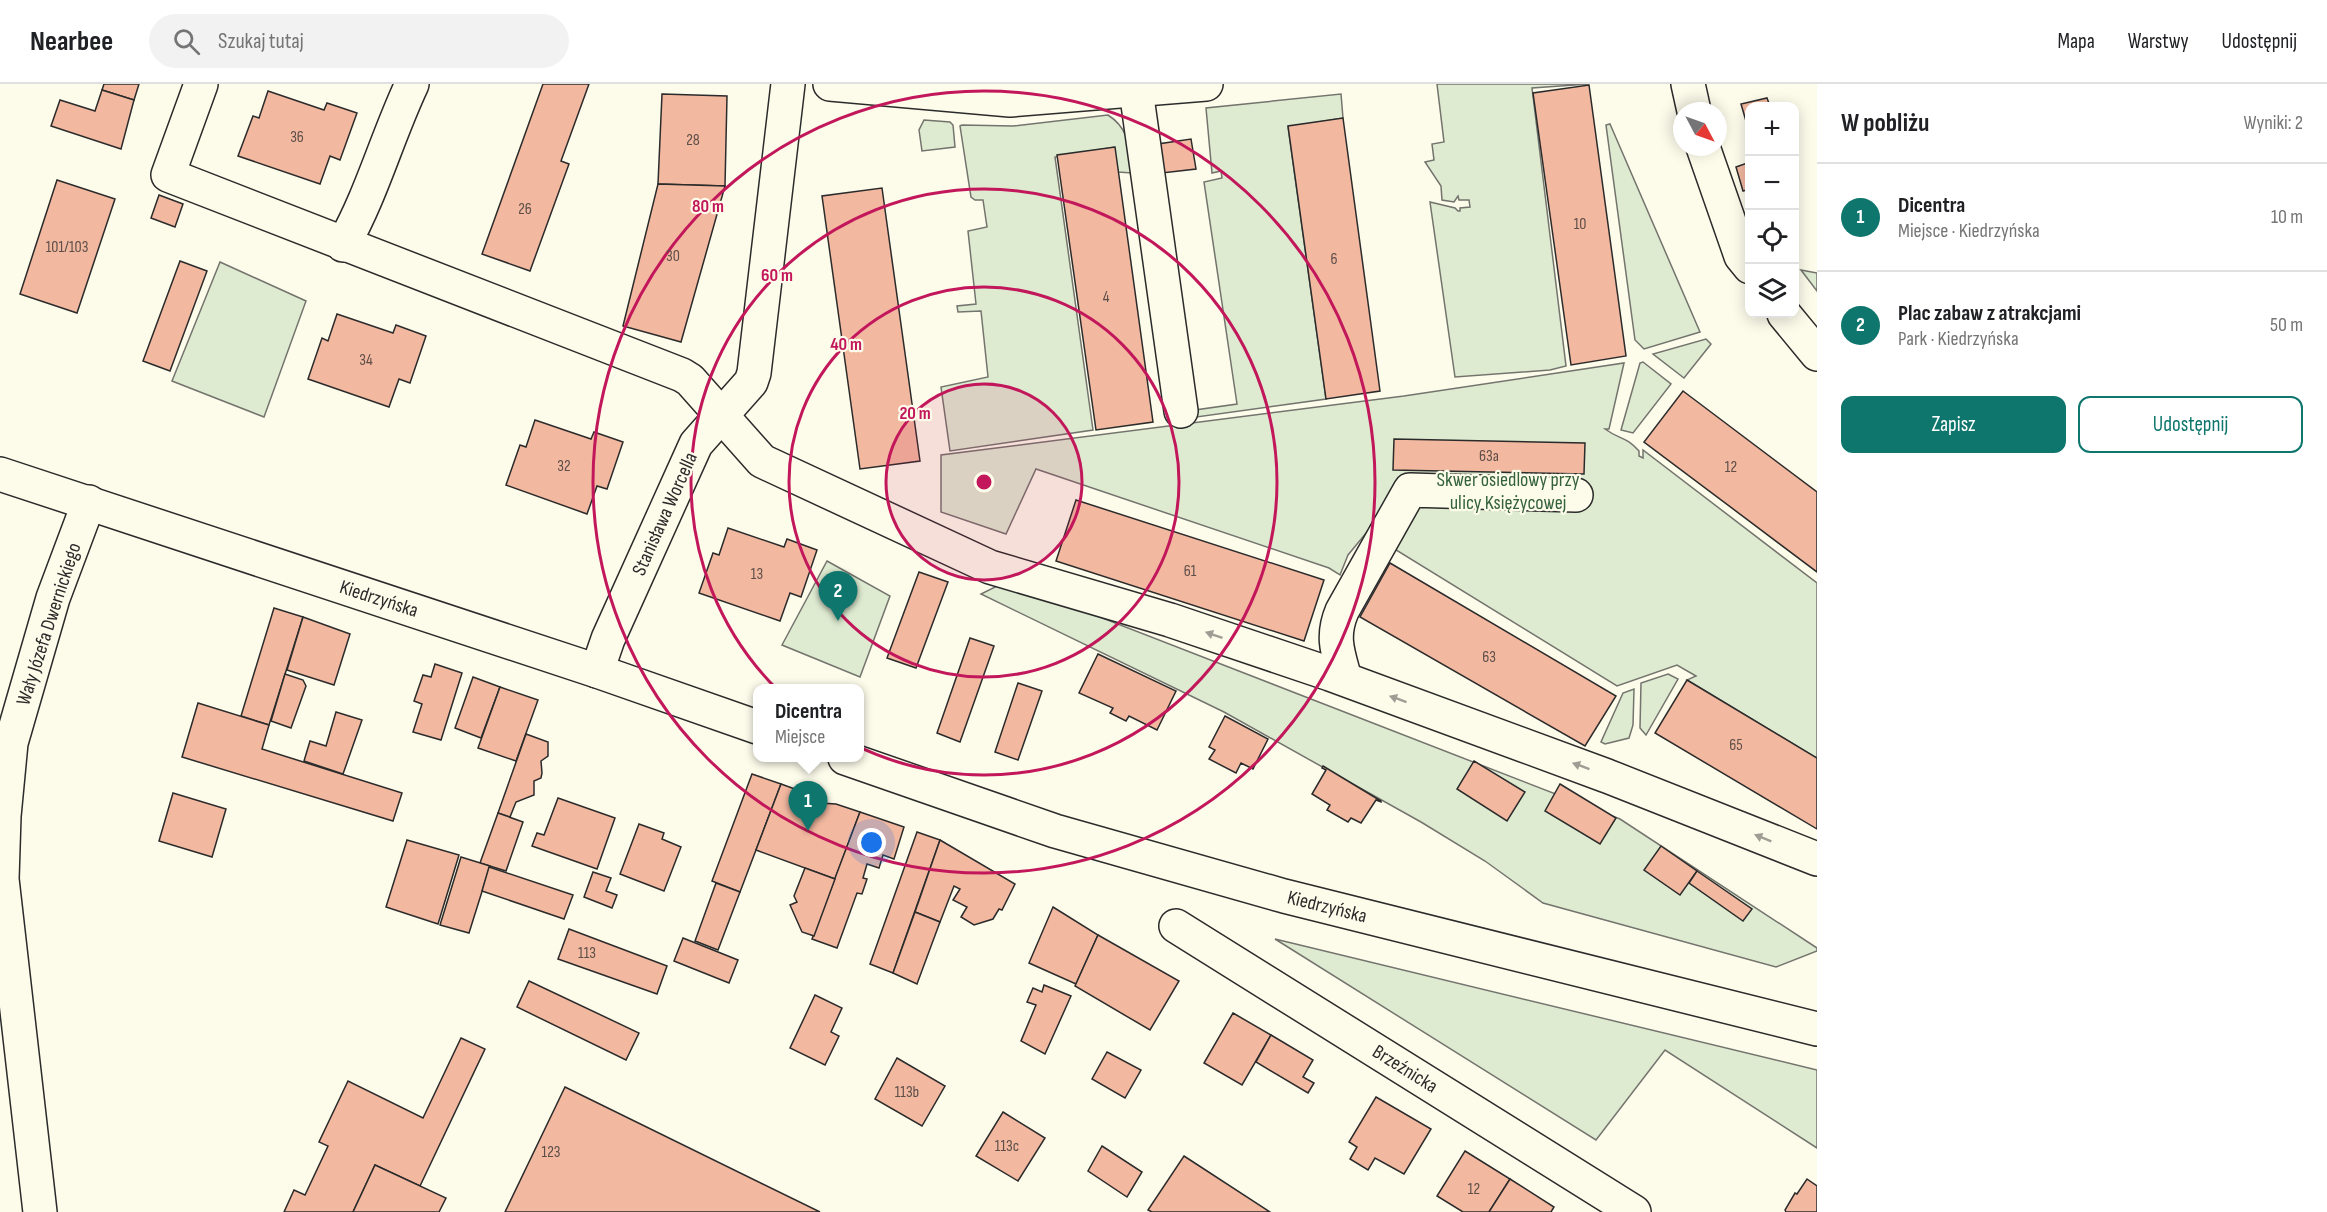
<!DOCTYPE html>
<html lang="pl">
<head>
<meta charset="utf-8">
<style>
  body { margin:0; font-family:"Sofia Sans Condensed",sans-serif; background:#f2f2f2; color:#202124 }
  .controls { position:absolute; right:18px; top:18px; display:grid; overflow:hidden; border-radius:12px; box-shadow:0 3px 15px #0003 }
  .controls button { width:54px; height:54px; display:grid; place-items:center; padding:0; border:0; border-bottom:2px solid #e0e0e0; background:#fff; color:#202124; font:30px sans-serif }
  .compass { position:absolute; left:1673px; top:18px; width:54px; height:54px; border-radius:50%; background:#fff; box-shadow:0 3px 15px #0003; rotate:131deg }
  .you { position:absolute; left:872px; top:759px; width:21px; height:21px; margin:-15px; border:4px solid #fff; border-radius:50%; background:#1a73e8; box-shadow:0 0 0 9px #1a73e833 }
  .badge { display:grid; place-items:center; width:39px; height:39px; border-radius:50%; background:#0f766e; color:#fff; font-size:20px; font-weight:700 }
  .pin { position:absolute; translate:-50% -50px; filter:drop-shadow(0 2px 3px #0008) }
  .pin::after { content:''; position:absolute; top:32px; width:21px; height:18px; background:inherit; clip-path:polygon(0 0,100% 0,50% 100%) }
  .popup { position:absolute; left:753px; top:600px; width:111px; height:78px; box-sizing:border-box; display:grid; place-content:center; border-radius:12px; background:#fff; filter:drop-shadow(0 2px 4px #0005); font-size:20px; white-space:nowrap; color:#757577 }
  .popup b { font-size:22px; color:#202124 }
  .popup::after { content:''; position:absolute; left:50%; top:100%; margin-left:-12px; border:12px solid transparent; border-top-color:#fff }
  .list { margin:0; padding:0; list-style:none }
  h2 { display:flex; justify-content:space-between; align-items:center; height:78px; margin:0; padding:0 24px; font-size:26px }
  h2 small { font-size:20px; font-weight:400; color:#757577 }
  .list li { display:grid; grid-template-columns:39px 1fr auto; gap:18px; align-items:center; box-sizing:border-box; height:108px; padding:0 24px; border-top:2px solid #e0e0e0 }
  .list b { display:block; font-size:22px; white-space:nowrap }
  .list p { margin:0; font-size:20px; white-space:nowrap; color:#757577 }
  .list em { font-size:20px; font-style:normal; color:#757577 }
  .actions { display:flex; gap:12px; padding:18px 24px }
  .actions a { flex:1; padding:14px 0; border:2px solid #0f766e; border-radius:12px; text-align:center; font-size:21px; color:#0f766e }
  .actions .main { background:#0f766e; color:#fff }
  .icon { flex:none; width:33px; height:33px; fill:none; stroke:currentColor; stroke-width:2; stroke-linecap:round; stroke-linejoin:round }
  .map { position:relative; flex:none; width:1817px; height:1128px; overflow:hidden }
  header { display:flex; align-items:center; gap:36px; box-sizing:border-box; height:84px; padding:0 30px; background:#fff; border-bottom:2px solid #e0e0e0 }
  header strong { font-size:28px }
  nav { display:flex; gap:33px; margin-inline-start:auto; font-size:21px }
  .search { width:420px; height:54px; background:#f2f2f2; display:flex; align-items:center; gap:15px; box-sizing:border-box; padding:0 21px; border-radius:33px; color:#757577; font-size:22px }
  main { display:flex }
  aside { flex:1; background:#fff }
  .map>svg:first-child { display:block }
  .green { fill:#deebd1; stroke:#74746e; stroke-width:1.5 }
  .building { fill:#f2b8a0; stroke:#2b2b2b; stroke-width:1.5 }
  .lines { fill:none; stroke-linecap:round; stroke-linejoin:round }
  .minor-casing { stroke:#2b2b2b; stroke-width:36 }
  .minor { stroke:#fdfbea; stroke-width:33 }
  .oneway { fill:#9e9d94 }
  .ring { fill:none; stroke:#c2185b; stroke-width:3 }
  .labels { text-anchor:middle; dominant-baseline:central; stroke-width:4.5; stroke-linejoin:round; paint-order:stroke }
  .number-label { font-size:16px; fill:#5d4e48 }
  .park-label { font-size:20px; fill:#34623c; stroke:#fdfbea }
  .street-label { font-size:20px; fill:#2b2b2b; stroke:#fdfbea }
  .centre { fill:#c2185b; stroke:#fdfbea; stroke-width:3 }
  .ring-label { font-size:18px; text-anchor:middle; font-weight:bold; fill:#c2185b; stroke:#fdfbea; stroke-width:4.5; stroke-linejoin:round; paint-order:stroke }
</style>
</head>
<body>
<header>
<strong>Nearbee</strong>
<div class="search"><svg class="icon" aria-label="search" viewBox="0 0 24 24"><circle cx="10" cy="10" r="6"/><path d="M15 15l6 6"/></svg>Szukaj tutaj</div>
<nav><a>Mapa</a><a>Warstwy</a><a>Udostępnij</a></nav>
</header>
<main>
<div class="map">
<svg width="1817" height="1128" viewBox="0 0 1817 1128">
  <rect width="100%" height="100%" fill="#fdfbea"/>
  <g class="green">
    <polygon points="1437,0 1589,0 1532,4 1566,282 1550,286 1455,293 1430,118 1455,124 1458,127 1460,127 1460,124 1470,123 1469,116 1459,116 1458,112 1454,118 1442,116 1441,102 1425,78 1434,76 1432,60 1444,58"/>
    <polygon points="1341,10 1343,34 1288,43 1326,315 1175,336 1174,329 1237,320 1204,98 1222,94 1221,87 1212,89 1206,24"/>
    <path d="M1108,31c23,15 20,33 24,58l-14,-1 -4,-25 -59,10 38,273 -143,21 -9,-64 47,-10 -7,-66 -23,1 -1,-6 19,-2 -8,-73 19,-4 -4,-27h-8l-4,-3 -11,-71 2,-1 51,1z"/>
    <polygon points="924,36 950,38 953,41 955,63 922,67 919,46"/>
    <polygon points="1610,40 1700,248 1644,265 1635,256 1606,41"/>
    <polygon points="220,178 306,217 264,333 172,297"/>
    <polygon points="1801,186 1817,189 1817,207"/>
    <polygon points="1706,255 1711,260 1684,294 1653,270"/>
    <polygon points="1643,278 1671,300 1633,349 1621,346 1640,279"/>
    <path d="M1624,279l-15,66h-4c15,11 21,7 34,22v5l4,2v-8l174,133v175l-130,-78 9,-4 -19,-11 -60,21 -250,-154 -19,23 -8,20 -11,-7 -293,-99 -30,65 -65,-22v-57l463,-59z"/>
    <polygon points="827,477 890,512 860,593 782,561"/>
    <polygon points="1007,497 1620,735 1817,864 1817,867 1776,883 1543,819 1485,777 1421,738 1224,628 981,510"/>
    <polygon points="1668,590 1678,595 1646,651 1640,644 1641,599"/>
    <polygon points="1634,605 1633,641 1629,654 1605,660 1601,658 1623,609"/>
    <polygon points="1275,855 1817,986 1817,1064 1665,966 1596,1056"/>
  </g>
  <g class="building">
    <polygon points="104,0 139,0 134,16 102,6"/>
    <polygon points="543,0 589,0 561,77 569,80 530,187 482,170"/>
    <polygon points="1589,1 1626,272 1571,281 1533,9"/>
    <polygon points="102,6 134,16 121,65 51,42 60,16 95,27"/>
    <polygon points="268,7 324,26 327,19 357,29 340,76 330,72 320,100 238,72 253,32 259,34"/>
    <polygon points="662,10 727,12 725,102 658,100"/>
    <polygon points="1767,14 1770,22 1750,22 1750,36 1746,37 1741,20"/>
    <polygon points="1343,34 1380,307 1326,315 1288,42"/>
    <polygon points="1191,55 1196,85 1162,89 1158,60"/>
    <polygon points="1115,63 1153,338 1096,346 1057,71"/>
    <polygon points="1750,78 1750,105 1743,107 1736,83"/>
    <polygon points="57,96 115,115 77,229 20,210"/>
    <polygon points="658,100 725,102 681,258 623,242"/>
    <polygon points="882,104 920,377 860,385 822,112"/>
    <polygon points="159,111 183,120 175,143 151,134"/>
    <polygon points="180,177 207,187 170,287 143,277"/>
    <polygon points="337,230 393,249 396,241 426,252 410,299 399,295 389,323 308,295 322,254 328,257"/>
    <polygon points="1683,307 1817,408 1817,488 1644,358"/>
    <polygon points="535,336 591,355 594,348 623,358 607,405 597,402 587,430 506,401 520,361 526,363"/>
    <polygon points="1394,355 1585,359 1584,390 1393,386"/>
    <polygon points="1076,416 1324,496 1304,557 1056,477"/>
    <polygon points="728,444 784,463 787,455 817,466 801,513 790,509 780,537 699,509 713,469 719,471"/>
    <polygon points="1390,479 1616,612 1585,662 1360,533"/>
    <polygon points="919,488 948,498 916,584 887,574"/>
    <polygon points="274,524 303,533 269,641 241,632"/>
    <polygon points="303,533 350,550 334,601 287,586"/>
    <polygon points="970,554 994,562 960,658 937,649"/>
    <polygon points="1098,570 1176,607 1157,646 1129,632 1126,637 1110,629 1113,624 1079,609"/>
    <polygon points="435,580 462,589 441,656 413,648 422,620 414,617 423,591 431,593"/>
    <polygon points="285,590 303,596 306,602 291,644 271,637"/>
    <polygon points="473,593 500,603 481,654 455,644"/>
    <polygon points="1687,596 1817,674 1817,745 1655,649"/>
    <polygon points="1018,599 1042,607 1018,676 995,668"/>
    <polygon points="500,603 538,616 516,677 478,664"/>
    <polygon points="198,619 269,641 262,665 402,709 393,737 182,673"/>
    <polygon points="336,628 362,636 343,690 304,677 310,657 326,662"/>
    <polygon points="1225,632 1268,655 1253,685 1241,679 1236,689 1209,675 1215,666 1209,663"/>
    <polygon points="526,650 548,658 548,672 541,677 542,689 541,694 534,697 534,711 516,718 510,733 498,729"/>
    <polygon points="1474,677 1525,708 1507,737 1457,705"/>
    <polygon points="1323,682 1381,717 1381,718 1376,716 1361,739 1351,734 1348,738 1327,726 1330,721 1312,710 1326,686 1322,684"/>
    <polygon points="752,690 781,700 740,808 712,797"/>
    <polygon points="781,700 820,714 820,719 836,720 860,728 835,795 756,766"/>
    <polygon points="1560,700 1616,734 1600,760 1545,727"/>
    <polygon points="173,709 226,725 212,773 159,757"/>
    <polygon points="558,714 615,734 597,785 532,762 537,749 544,751"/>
    <polygon points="860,728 904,743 894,775 883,771 879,784 867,780 863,794 867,795 862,810 857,809 837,864 812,855"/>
    <polygon points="498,729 523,738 506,787 480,779"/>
    <polygon points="639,740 664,749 662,755 681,763 664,807 620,790"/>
    <polygon points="917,748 940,756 893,889 870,880"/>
    <polygon points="407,756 459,771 438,840 386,823"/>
    <polygon points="940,756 1015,800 1002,826 999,825 993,835 974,841 961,833 967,823 953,816 960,805 954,802 940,838 915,828"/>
    <polygon points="1661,762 1697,787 1680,811 1644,786"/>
    <polygon points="461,773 490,782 469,849 440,841"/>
    <polygon points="489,783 573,811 564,835 482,807"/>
    <polygon points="805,784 835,795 814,852 802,848 790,821 797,818 794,812"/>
    <polygon points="1697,787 1752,825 1743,837 1689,799"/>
    <polygon points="593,788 611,794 606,807 617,811 612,824 584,813"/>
    <polygon points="716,799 740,808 718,866 695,857"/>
    <polygon points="1053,823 1098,851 1076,900 1029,879"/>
    <polygon points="915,828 940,838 917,900 893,889"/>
    <polygon points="569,845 667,882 657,910 558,875"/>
    <polygon points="1098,851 1179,897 1150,946 1075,902"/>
    <polygon points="683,854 738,876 729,899 674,877"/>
    <polygon points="529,897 639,949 626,976 517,923"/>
    <polygon points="1044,901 1071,912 1045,970 1021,957 1036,921 1027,918 1033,904 1042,908"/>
    <polygon points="815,911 842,924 831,948 839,952 825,981 790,964"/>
    <polygon points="1233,929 1271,951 1242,1001 1204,979"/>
    <polygon points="1271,951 1313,976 1303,993 1314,999 1308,1009 1256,978"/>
    <polygon points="461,954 485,965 420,1102 375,1081 353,1128 284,1128 294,1106 305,1111 328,1062 319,1058 348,997 423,1034"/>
    <polygon points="1107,968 1141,986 1125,1014 1092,995"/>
    <polygon points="897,974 945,1002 922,1042 875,1015"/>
    <polygon points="565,1003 820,1128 505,1128"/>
    <polygon points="1376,1013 1431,1045 1404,1090 1375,1074 1368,1086 1350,1075 1357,1063 1349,1058"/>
    <polygon points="1003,1028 1045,1054 1018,1097 976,1072"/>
    <polygon points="1102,1062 1142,1088 1127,1113 1088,1087"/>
    <polygon points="1465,1067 1510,1095 1489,1128 1463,1128 1437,1112"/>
    <polygon points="1184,1072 1270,1128 1152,1128 1148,1126"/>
    <polygon points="375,1081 446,1114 439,1128 353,1128"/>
    <polygon points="1510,1095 1554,1123 1551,1128 1489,1128"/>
    <polygon points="1807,1095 1817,1102 1817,1128 1786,1128 1785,1126 1795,1109 1797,1110"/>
  </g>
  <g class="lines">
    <defs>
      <g id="minor">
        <polyline points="201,0 168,91 682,291 690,296 762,377 990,483 1170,536 1330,590 1607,692 1817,775"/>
        <polyline points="830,0 1010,16 1206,0"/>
        <polyline points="1688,0 1694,27"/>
        <polyline points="1136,6 1181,327"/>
        <polyline points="1703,63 1741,172 1750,183"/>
        <path d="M343,161c29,-51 44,-108 69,-161"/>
        <polyline points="1784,230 1817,270"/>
        <polyline points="0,390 597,587 757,643"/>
        <polyline points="597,587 608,555 696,360 751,298 754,289 788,0"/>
        <path d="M1345,595c-7,-26 -14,-42 -3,-68l68,-121 166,5"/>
        <polyline points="845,674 1055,747 1284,812 1817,945"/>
        <polyline points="1176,842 1634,1128"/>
        <polyline points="40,1128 2,795 4,732 11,659 53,514 89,418"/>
      </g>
    </defs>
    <use href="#minor" class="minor-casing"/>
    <use href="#minor" class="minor"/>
  </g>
  <defs><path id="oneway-solid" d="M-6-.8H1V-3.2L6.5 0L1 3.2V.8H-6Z" transform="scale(1.5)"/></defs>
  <g class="oneway">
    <use href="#oneway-solid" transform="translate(1214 551) rotate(-161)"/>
    <use href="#oneway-solid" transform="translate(1398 615) rotate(-160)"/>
    <use href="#oneway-solid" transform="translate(1581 682) rotate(-160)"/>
    <use href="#oneway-solid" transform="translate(1763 754) rotate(-158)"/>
  </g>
  <circle cx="984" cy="398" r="98" fill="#c2185b" fill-opacity=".12"/>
  <g class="ring">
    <circle cx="984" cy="398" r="98"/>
    <circle cx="984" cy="398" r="195"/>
    <circle cx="984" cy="398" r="293"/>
    <circle cx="984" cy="398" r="391"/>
  </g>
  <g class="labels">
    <g class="number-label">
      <text x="297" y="53">36</text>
      <text x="693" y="56">28</text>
      <text x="525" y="125">26</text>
      <text x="1580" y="140">10</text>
      <text x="67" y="163">101/103</text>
      <text x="673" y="172">30</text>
      <text x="1334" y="175">6</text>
      <text x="1106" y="213">4</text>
      <text x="366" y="276">34</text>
      <text x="1489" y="372">63a</text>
      <text x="564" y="382">32</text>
      <text x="1731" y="383">12</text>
      <text x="1190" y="487">61</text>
      <text x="757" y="490">13</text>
      <text x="1489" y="573">63</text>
      <text x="1736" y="661">65</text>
      <text x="587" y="869">113</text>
      <text x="907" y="1008">113b</text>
      <text x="1007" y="1062">113c</text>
      <text x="551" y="1068">123</text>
      <text x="1474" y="1105">12</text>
    </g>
    <g class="park-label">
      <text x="1508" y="396">Skwer osiedlowy przy<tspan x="1508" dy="23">ulicy Księżycowej</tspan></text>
    </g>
    <g class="street-label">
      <text transform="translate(665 430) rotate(-66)">Stanisława Worcella</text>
      <text transform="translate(379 515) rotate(18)">Kiedrzyńska</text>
      <text transform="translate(49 540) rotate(-72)">Wały Józefa Dwernickiego</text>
      <text transform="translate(1327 823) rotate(14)">Kiedrzyńska</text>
      <text transform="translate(1405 985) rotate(32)">Brzeźnicka</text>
    </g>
  </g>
  <circle cx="984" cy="398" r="9" class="centre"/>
  <g class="ring-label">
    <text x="708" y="128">80 m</text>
    <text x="777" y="197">60 m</text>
    <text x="846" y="266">40 m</text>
    <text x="915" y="335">20 m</text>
  </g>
</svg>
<div class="controls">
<button>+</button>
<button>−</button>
<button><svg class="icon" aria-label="locate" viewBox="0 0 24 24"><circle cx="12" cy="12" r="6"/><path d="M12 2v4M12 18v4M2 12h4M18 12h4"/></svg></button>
<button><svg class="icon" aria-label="layers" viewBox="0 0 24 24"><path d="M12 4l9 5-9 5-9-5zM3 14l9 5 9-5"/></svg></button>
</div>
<svg class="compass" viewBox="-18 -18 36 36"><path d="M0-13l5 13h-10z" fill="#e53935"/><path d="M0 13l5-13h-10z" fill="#757577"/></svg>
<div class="you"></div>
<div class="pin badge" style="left:808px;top:747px">1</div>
<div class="popup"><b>Dicentra</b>Miejsce</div>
<div class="pin badge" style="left:838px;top:537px">2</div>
</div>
<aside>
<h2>W pobliżu<small>Wyniki: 2</small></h2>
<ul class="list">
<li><span class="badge">1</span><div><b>Dicentra</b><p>Miejsce · Kiedrzyńska</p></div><em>10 m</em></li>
<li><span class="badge">2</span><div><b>Plac zabaw z atrakcjami</b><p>Park · Kiedrzyńska</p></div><em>50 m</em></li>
</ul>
<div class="actions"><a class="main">Zapisz</a><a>Udostępnij</a></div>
</aside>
</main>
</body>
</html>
